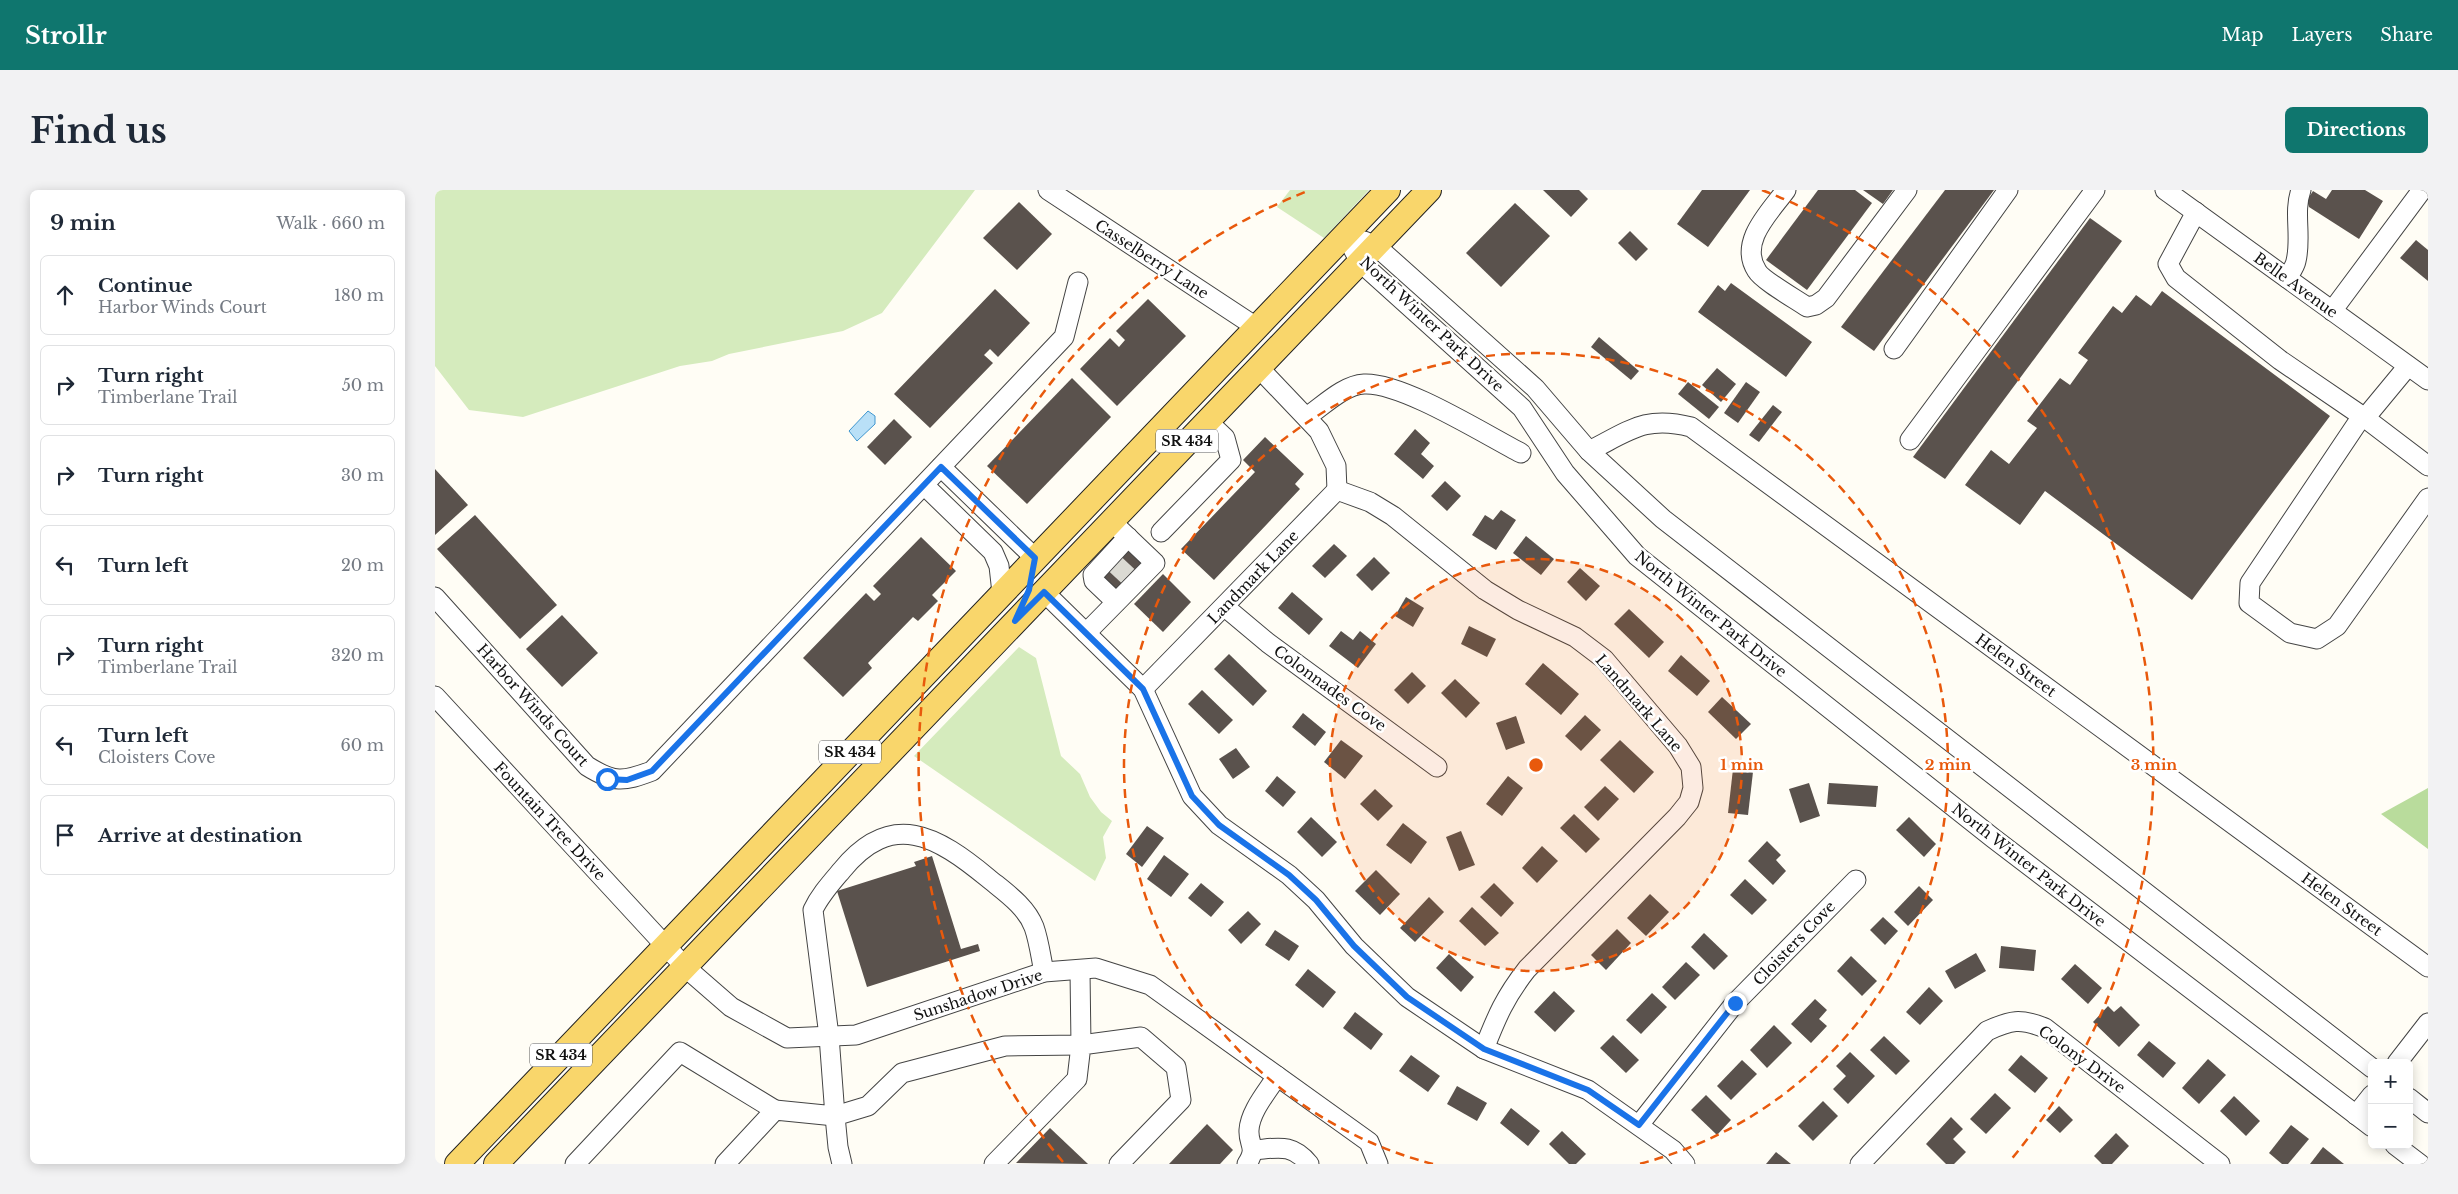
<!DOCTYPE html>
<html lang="en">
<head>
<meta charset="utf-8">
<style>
  body { margin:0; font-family:"Libre Baskerville",serif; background:#f2f2f3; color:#1f2937 }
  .controls { position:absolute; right:15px; bottom:15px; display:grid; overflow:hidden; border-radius:8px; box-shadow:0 2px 12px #0003 }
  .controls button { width:45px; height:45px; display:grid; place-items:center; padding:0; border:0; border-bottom:1px solid #e0e1e3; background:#fff; color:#1f2937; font:25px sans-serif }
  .stop { position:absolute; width:15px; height:15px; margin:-11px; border:4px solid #1a73e8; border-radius:50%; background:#fff }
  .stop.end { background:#1a73e8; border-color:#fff; box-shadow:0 1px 5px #0008 }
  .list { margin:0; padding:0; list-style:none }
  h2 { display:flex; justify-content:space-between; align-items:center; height:65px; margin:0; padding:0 20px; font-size:21px }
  h2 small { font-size:16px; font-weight:400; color:#747a83 }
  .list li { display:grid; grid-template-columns:32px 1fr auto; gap:15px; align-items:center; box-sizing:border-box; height:80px; margin:0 10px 10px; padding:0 10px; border:1px solid #e0e1e3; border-radius:8px }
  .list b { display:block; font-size:19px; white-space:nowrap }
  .list p { margin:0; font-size:16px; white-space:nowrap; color:#747a83 }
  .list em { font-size:16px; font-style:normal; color:#747a83 }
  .icon { flex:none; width:28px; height:28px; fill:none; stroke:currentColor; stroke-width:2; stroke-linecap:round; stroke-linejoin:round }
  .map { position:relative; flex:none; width:1993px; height:974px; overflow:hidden; border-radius:8px }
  header { display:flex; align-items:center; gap:30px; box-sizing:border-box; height:70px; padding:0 25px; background:#0f766e; color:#fff }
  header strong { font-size:24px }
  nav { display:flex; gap:28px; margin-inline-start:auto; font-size:18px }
  .intro { display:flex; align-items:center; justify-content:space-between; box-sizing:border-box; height:120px; padding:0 30px }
  h1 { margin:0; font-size:35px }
  .button { padding:12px 22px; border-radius:8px; background:#0f766e; color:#fff; font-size:18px; font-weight:700 }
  main { display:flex; gap:30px; padding:0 30px }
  aside { flex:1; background:#fff; border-radius:8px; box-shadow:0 2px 12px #0003 }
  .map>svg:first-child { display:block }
  .green { fill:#d5ebbd }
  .forest { fill:#b9dc9c }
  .water { fill:#b9e0f7; stroke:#3f96cf }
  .building { fill:#5a524d }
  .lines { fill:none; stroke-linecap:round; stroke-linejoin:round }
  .minor-tunnel { stroke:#dbdad3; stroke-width:19; stroke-dasharray:19 9; stroke-linecap:butt }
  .minor-casing { stroke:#444; stroke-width:21 }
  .major-casing { stroke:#222; stroke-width:26 }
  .minor { stroke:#fff; stroke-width:19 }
  .major { stroke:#f9d66b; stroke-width:24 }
  .route { stroke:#1a73e8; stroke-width:6 }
  .ring { fill:none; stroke:#e8590c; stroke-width:2.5; stroke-dasharray:9 6 }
  .labels { text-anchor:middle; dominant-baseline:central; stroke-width:5; stroke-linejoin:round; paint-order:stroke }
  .shield { fill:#fff; stroke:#585858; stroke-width:1 }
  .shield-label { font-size:14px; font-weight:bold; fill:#111 }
  .street-label { font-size:15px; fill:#111; stroke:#fff }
  .centre { fill:#e8590c; stroke:#fff; stroke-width:2.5 }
  .ring-label { font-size:15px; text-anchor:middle; font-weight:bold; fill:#e8590c; stroke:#fff; stroke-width:5; stroke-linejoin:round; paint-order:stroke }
</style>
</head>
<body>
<header>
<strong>Strollr</strong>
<nav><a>Map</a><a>Layers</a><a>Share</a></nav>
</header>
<div class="intro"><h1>Find us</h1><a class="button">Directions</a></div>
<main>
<aside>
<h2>9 min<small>Walk · 660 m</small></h2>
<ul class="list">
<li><svg class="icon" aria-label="ahead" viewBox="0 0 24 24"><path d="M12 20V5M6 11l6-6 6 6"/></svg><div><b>Continue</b><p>Harbor Winds Court</p></div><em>180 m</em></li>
<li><svg class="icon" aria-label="right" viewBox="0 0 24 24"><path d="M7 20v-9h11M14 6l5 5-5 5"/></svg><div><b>Turn right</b><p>Timberlane Trail</p></div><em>50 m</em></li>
<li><svg class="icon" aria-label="right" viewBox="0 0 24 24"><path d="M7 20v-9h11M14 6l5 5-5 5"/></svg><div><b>Turn right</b></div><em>30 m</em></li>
<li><svg class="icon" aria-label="left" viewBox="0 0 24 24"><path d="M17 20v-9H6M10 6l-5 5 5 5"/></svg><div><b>Turn left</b></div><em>20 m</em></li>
<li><svg class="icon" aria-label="right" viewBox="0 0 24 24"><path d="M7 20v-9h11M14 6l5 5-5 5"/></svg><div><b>Turn right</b><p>Timberlane Trail</p></div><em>320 m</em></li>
<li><svg class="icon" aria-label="left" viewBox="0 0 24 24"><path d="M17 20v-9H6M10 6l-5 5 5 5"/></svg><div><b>Turn left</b><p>Cloisters Cove</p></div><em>60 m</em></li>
<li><svg class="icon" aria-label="arrive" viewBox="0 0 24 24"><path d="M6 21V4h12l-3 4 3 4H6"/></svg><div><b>Arrive at destination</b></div></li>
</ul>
</aside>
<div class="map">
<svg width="1993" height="974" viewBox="0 0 1993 974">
  <rect width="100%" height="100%" fill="#fffdf5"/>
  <g class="green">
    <polygon points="0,0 540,0 447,123 408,141 294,164 277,171 245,176 88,227 34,220 0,176"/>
    <polygon points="855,0 934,0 889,48 842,17"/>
    <polygon points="584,457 601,468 626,566 645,584 655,607 666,622 677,631 668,647 671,668 660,691 479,566"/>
  </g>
  <polygon class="forest" points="1993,598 1993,659 1946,624"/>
  <polygon class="water" points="433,221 440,226 440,234 422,251 414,241"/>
  <g class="building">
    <polygon points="1108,0 1144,0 1153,9 1136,27"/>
    <polygon points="1267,0 1315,0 1273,57 1242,34"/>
    <polygon points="1383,0 1420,0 1437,13 1372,100 1331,70"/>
    <polygon points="1428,0 1458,0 1448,14"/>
    <polygon points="1510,0 1559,0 1439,161 1406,137"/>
    <polygon points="1897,0 1930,0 1948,11 1924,49 1874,17 1872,10 1878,1 1891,9"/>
    <polygon points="584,12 617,44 582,80 548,48"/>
    <polygon points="1080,13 1115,46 1066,97 1031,63"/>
    <polygon points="1655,28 1687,51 1510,289 1478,267"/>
    <polygon points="1195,41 1213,59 1201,71 1183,53"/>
    <polygon points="1981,50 1993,60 1993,91 1965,68"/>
    <polygon points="1296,93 1377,152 1351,187 1263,122 1283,95 1290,101"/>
    <polygon points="560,99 595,133 563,167 555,159 549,165 558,173 495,238 459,204"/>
    <polygon points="1727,101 1895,226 1757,410 1610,301 1585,335 1530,295 1556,260 1574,274 1602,238 1592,231 1625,188 1635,195 1653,170 1643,163 1678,116 1687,123 1701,105 1716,116"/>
    <polygon points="713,109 751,146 682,216 645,179 675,148 684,157 690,150 681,141"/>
    <polygon points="1164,147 1204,181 1196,190 1156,157"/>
    <polygon points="1282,178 1301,194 1286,212 1267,195"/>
    <polygon points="637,188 676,227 592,314 552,276"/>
    <polygon points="1253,192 1284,217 1274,229 1243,204"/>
    <polygon points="1311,192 1325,202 1303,233 1289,223"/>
    <polygon points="1338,215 1347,222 1324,252 1314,245"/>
    <polygon points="459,229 477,247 450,275 432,257"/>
    <polygon points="980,239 995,253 986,264 999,276 988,289 959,264"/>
    <polygon points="830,247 869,284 860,294 865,299 779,390 746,359 820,282 808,270"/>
    <polygon points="0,279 33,315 0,345"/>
    <polygon points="1010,291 1026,306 1012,321 996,306"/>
    <polygon points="1066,320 1081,330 1061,360 1037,345 1050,325 1058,330"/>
    <polygon points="40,325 122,415 85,449 2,359"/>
    <polygon points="1091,346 1119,369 1106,385 1078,363"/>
    <polygon points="486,347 521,381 497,405 503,411 483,431 478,427 433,473 437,478 408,507 368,468 431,403 439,411 446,404 438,396"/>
    <polygon points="899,354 912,366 890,388 877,376"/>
    <polygon points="692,360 706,373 676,404 662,390"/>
    <polygon points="939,367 955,383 937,401 921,385"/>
    <polygon points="1145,378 1165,396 1151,411 1132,392"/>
    <polygon points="728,384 756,412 728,442 699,414"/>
    <polygon points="857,402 888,429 874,445 843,418"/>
    <polygon points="971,407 989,418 978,437 960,426"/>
    <polygon points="1194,419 1229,452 1214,468 1179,434"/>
    <polygon points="127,425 163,463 127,497 91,459"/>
    <polygon points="1034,436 1061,449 1052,467 1026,454"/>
    <polygon points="906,441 918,450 925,441 941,454 923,478 894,456"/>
    <polygon points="794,464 832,501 818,516 779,479"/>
    <polygon points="1246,465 1275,491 1262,506 1233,481"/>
    <polygon points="1108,473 1144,504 1126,525 1090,494"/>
    <polygon points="977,482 991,496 973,514 959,500"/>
    <polygon points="1020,489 1045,513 1031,528 1006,503"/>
    <polygon points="767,500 798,530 784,544 753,514"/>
    <polygon points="1287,507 1316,534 1301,549 1273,522"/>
    <polygon points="868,523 891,542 880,556 857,537"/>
    <polygon points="1150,525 1166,540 1146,561 1130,546"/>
    <polygon points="1081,526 1090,553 1071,560 1061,533"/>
    <polygon points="906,550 928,566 910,589 889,572"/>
    <polygon points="1185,550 1219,582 1199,603 1165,570"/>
    <polygon points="801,558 815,577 798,589 784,569"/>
    <polygon points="1298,579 1318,582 1313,625 1293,623"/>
    <polygon points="842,586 861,602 848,617 830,601"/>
    <polygon points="1073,586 1088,598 1067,626 1051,614"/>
    <polygon points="1374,593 1385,626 1365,633 1354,599"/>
    <polygon points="1394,593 1443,596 1441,617 1392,614"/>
    <polygon points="1170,596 1184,609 1163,631 1149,617"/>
    <polygon points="940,599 958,616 943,631 925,614"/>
    <polygon points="1139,624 1165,649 1151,663 1125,638"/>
    <polygon points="876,627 902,652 887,667 862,642"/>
    <polygon points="1474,627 1501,654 1489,667 1461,640"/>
    <polygon points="968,633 992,652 976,674 951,655"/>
    <polygon points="712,636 729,648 707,677 691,664"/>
    <polygon points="1026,641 1040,675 1024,681 1011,647"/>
    <polygon points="1332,651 1346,665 1341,670 1351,681 1338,695 1313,671"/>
    <polygon points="1107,656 1123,671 1102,693 1087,678"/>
    <polygon points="729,665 754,684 736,707 712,689"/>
    <polygon points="497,666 526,759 543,754 545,761 432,797 402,701 481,676 479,672"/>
    <polygon points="941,680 965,704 945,725 920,701"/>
    <polygon points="1310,689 1332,710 1317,725 1295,705"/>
    <polygon points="766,693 789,712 776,727 753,708"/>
    <polygon points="1059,693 1079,713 1066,727 1045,707"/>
    <polygon points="1484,696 1498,710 1473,736 1459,722"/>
    <polygon points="1215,704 1234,722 1211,746 1192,728"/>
    <polygon points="994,707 1009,722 980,752 965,738"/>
    <polygon points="1037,717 1064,743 1050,756 1024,731"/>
    <polygon points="813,721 826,734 806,754 793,740"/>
    <polygon points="1448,727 1463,741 1450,755 1435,740"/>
    <polygon points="1182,739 1196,753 1171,780 1156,765"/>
    <polygon points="840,740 864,756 854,771 830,755"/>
    <polygon points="1269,743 1293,766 1279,780 1256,757"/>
    <polygon points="1566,756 1601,760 1599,781 1564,778"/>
    <polygon points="1541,763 1551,781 1520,799 1510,781"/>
    <polygon points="1014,764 1039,787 1026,802 1001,778"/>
    <polygon points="1416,766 1442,791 1427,806 1402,781"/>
    <polygon points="1251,772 1265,785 1240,810 1227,797"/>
    <polygon points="1640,774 1667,798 1653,814 1626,789"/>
    <polygon points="873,779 901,802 888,818 860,795"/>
    <polygon points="1494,797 1508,811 1485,835 1471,822"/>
    <polygon points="1119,801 1140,821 1120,842 1099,822"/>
    <polygon points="1217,803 1232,817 1206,844 1191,830"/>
    <polygon points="1380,809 1392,820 1384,829 1392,836 1376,853 1356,834"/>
    <polygon points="1673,816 1679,822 1686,816 1705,835 1684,857 1658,832"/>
    <polygon points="920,822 948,844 936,860 908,838"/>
    <polygon points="1339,835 1357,853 1332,878 1315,860"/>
    <polygon points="1178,845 1204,870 1191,883 1165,858"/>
    <polygon points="1449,846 1475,871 1461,885 1435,860"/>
    <polygon points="1714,851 1741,873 1728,888 1702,865"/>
    <polygon points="1415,862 1440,886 1413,914 1398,899 1411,886 1401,876"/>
    <polygon points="976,865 1005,886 993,902 964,881"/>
    <polygon points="1586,865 1613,888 1600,903 1573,880"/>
    <polygon points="1773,869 1791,885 1764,914 1747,898"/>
    <polygon points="1307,870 1322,884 1296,910 1282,896"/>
    <polygon points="1022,896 1052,913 1042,931 1012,914"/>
    <polygon points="1560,903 1576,918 1551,944 1535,929"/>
    <polygon points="1271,905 1296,930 1282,945 1256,920"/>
    <polygon points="1799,906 1825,931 1811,946 1785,921"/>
    <polygon points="1388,911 1403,926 1378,951 1363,936"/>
    <polygon points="1624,916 1638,930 1625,943 1611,930"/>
    <polygon points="1076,918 1105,941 1093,956 1065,933"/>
    <polygon points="1516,927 1528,939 1518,949 1531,962 1519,974 1511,974 1491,954"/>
    <polygon points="772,934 798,960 785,974 734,974"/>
    <polygon points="1856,935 1874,949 1853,974 1847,974 1834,963"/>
    <polygon points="615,938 653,974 581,973"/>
    <polygon points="1127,941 1151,964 1141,974 1134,974 1114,954"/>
    <polygon points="1681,943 1694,956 1677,974 1667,974 1659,966"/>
    <polygon points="1888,957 1909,974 1875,974"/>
    <polygon points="1341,962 1356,974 1331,974"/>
  </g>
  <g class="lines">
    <polyline class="minor-tunnel" points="679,373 693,386"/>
    <defs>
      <g id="minor">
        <polyline points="613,0 821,137"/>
        <path d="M1351,0c-16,22 -48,52 -29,81 5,9 40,29 50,36l9,-2 10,-7 81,-108"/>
        <polyline points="1730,0 1993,190"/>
        <polyline points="1761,22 1733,74 1741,88 1845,170 1930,228 1993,276"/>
        <polyline points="910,44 925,72 1087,218 1130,283 1202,366 1558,648 1937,937"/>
        <polyline points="929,51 941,56 1100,198 1154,261 1228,329 1937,878"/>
        <path d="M1852,88c3,-5 8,-11 9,-17 6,-24 -3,-49 5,-71"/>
        <polyline points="1897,121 1987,0"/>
        <polyline points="1459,159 1573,0"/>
        <polyline points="823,177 884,241 901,276 902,300"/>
        <path d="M873,226c16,-11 36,-31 56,-32 38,-2 120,50 157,69"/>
        <polyline points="1927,226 1815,393 1814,413 1855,443 1882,449 1902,436 1993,308"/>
        <polyline points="1930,228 1973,176"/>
        <polyline points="1475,250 1660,0"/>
        <path d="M1154,261c40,-20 56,-36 102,-24l737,540"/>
        <polyline points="506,277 600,368"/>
        <polyline points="489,295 558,362 564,376 567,403"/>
        <path d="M902,300l33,12 23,14 92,74 33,20 57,27 29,22 74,87 13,21 2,21 -4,14 -12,15 -150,152c-22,28 -30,47 -43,80"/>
        <polyline points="726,342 796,270 790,248 772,231"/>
        <polyline points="609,402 708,499 757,606 784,635 854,685 881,710 919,756 972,807 1049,859 1153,900 1238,960 1250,974"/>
        <path d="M0,407l152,169c27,17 36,16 65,5l412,-434 14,-55"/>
        <polyline points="681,412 659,391 658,385 693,347"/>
        <polyline points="790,417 833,453 1002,577"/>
        <polyline points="651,443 720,373 676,331"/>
        <polyline points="708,499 902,300"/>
        <polyline points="0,506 250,777 296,817 352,848 421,845 609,782 661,778 715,795 934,952 943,974"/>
        <polyline points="1962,873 1993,833"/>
        <polyline points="1974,908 1993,923"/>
        <polyline points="1921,925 1937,905"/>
        <polyline points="1204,935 1300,813 1421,690"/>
        <polyline points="1960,955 1985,974"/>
        <path d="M819,960c24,-2 38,-7 55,14"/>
        <polyline points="140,974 245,862 340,920"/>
        <path d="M290,974l50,-54 60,6 -6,-80 -16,-126c7,-15 18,-27 29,-40 50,-61 95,-34 146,8 17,14 38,28 46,49 5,14 7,31 10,45"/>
        <polyline points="407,974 403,957 400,926 433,916 467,883 570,856 646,855 645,781"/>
        <polyline points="559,974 642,889 646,855 706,847 741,877 746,910 684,974"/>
        <path d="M812,974c11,-17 1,-19 2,-34 1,-19 19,-39 28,-54"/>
        <path d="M1425,974l127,-133c24,-11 33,-13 58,-3l175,136"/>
      </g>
      <g id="major">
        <polyline points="22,974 953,0"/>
        <polyline points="61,974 994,0"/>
      </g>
    </defs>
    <use href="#minor" class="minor-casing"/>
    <use href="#major" class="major-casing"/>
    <use href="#minor" class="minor"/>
    <use href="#major" class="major"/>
  </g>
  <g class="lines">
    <polyline class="route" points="172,589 192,590 217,581 506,277 600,368 594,400 580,431 609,402 708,499 757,606 784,635 854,685 881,710 919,756 972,807 1049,859 1153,900 1204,935 1300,813"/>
  </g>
  <circle cx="1101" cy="575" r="206" fill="#e8590c" fill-opacity=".12"/>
  <g class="ring">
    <circle cx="1101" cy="575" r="206"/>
    <path d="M998 974A412 412 0 1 1 1204 974"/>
    <path d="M628 972A618 618 0 0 1 875 0M1327 0A618 618 0 0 1 1574 972"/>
  </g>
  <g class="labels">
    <g class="shield">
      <rect x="721" y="239.5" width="62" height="23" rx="4"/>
      <rect x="384" y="550.5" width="62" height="23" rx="4"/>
      <rect x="95" y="853.5" width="62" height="23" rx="4"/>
    </g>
    <g class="shield-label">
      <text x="752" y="251">SR 434</text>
      <text x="415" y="562">SR 434</text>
      <text x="126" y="865">SR 434</text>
    </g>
    <g class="street-label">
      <text transform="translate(717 69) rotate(33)">Casselberry Lane</text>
      <text transform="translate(1861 95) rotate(36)">Belle Avenue</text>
      <text transform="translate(997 134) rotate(43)">North Winter Park Drive</text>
      <text transform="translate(818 387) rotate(-46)">Landmark Lane</text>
      <text transform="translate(1276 424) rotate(39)">North Winter Park Drive</text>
      <text transform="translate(1581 475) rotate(36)">Helen Street</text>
      <text transform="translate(895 498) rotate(36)">Colonnades Cove</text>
      <text transform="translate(1204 513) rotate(49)">Landmark Lane</text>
      <text transform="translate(98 515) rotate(48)">Harbor Winds Court</text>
      <text transform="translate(115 631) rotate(47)">Fountain Tree Drive</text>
      <text transform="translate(1594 675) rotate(38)">North Winter Park Drive</text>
      <text transform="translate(1907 714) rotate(36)">Helen Street</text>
      <text transform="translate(1359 753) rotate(-46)">Cloisters Cove</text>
      <text transform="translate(543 805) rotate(-18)">Sunshadow Drive</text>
      <text transform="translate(1647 869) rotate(36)">Colony Drive</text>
    </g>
  </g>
  <circle cx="1101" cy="575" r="8" class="centre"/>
  <g class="ring-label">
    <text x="1307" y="580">1 min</text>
    <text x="1513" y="580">2 min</text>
    <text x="1719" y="580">3 min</text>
  </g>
</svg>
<div class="controls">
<button>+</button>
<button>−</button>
</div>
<div class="stop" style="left:172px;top:589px"></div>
<div class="stop end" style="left:1300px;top:813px"></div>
</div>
</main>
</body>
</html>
